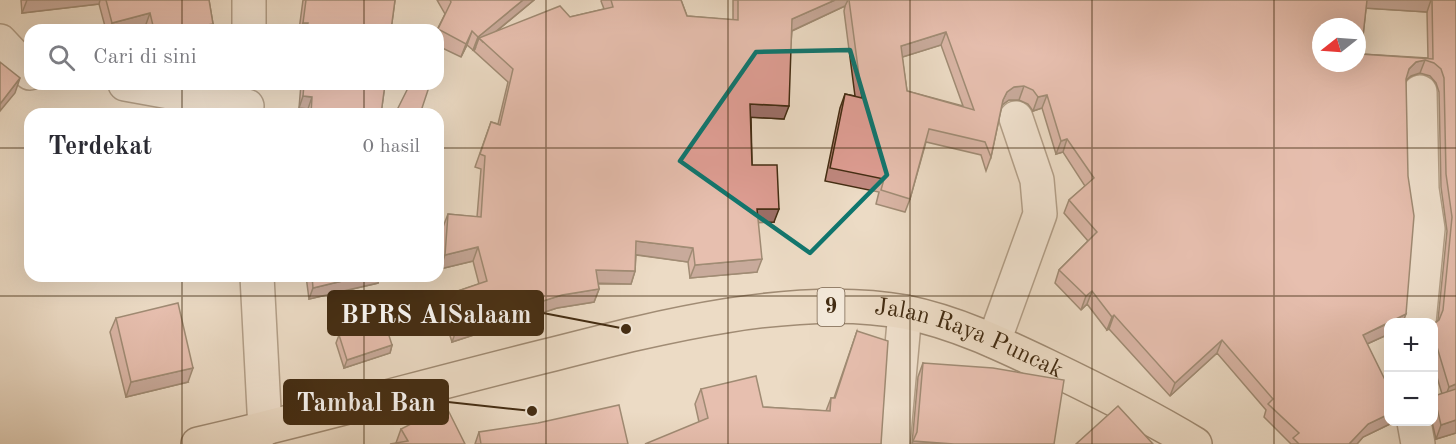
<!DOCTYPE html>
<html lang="id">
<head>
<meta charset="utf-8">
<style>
  body { margin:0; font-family:"Old Standard TT",serif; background:#f2f2f3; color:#2b2b33 }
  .controls { position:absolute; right:18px; bottom:18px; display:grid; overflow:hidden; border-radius:12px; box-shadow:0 6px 24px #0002 }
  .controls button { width:54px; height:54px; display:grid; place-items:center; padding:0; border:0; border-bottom:2px solid #e1e1e2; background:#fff; color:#2b2b33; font:30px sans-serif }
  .compass { position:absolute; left:1312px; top:18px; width:54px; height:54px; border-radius:50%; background:#fff; box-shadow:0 6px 24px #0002; rotate:253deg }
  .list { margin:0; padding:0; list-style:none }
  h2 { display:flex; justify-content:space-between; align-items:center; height:78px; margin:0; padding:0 24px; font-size:26px }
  h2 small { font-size:20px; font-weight:400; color:#7c7c81 }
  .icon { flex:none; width:33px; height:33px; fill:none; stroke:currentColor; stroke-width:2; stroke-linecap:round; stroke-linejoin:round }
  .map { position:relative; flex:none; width:1456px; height:444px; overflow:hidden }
  .search { position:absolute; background:#fff; box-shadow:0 6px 24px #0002; left:24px; top:24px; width:420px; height:66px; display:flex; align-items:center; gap:15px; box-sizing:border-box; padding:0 21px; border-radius:18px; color:#7c7c81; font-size:22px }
  .panel { position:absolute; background:#fff; box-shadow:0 6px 24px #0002; left:24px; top:108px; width:420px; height:174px; border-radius:18px }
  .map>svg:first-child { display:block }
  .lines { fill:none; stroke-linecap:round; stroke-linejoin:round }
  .minor-casing { stroke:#6d583f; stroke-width:36 }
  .trunk-casing { stroke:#432c12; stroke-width:36 }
  .minor { stroke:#f3e8d9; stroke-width:33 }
  .trunk { stroke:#ecdbc5; stroke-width:33 }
  .wall { fill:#c0887f; stroke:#432c12; stroke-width:1.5; fill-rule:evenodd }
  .shaded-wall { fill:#9c6f68; stroke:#432c12; stroke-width:1.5 }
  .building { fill:#df9e94; stroke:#432c12; stroke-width:1.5; fill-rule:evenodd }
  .marked { fill:none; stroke:#0f766e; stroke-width:4.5; stroke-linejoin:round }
  .grid { fill:none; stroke:#432c12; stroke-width:1.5; stroke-opacity:0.55 }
  .labels { text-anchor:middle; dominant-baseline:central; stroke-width:4.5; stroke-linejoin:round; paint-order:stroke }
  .shield { fill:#f3e8d9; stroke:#78644e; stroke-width:1.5 }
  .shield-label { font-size:22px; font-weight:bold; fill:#432c12 }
  .street-label { font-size:24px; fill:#432c12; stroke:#f3e8d9 }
  .leader { fill:none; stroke:#432c12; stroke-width:2 }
  .callout-dot { fill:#432c12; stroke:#f3e8d9; stroke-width:2 }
  .callout { fill:#432c12; stroke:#432c12; stroke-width:2 }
  .callout-label { font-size:26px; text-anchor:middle; font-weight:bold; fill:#fff }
</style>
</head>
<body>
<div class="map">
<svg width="1456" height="444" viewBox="0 0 1456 444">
  <rect width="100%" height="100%" fill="#ecdbc5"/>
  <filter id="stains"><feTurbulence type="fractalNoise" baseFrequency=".00333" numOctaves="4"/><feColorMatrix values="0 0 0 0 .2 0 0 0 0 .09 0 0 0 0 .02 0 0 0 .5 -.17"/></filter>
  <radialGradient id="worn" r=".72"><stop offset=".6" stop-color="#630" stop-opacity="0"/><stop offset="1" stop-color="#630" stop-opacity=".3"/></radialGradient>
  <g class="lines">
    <defs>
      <g id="minor">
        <polyline points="249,30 249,0"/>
        <polyline points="0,41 30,73"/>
        <polyline points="125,84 247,106"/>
        <polyline points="257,276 265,429"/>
        <polyline points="1419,322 1428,229 1422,189 1420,92"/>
        <polyline points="994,341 1040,214 1037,180 1016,118"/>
        <polyline points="1414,422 1418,444"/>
        <polyline points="893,444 905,312"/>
      </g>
      <g id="trunk">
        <path id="s1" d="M198,444c119,-27 237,-61 356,-90 105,-27 243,-62 351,-42 50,10 96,32 142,54 50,24 100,49 148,78"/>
      </g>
    </defs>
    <use href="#minor" class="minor-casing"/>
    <use href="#trunk" class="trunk-casing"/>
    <use href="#minor" class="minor"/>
    <use href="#trunk" class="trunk"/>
  </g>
  <g class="wall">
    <polygon points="21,0 209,0 213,24 211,30 146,30 145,27 133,30 106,30 99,4 22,13"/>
    <polygon points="303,0 395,0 391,30 299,30"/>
    <path d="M437,0h97l-37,31 73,-14 34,-8 -3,-8 1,-1h79l6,16 46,4v-20h723v433l-20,6 -4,-17h2v-26l8,-2 -8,-27v-43l4,-4 9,-89 -6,-44 -2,-95 -3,-9 -6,-7 -10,-3 -9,3 -5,4 -17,242v12l-22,10 22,78h5l-31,15 -6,7h-66l-27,-27 2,-7 -49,-57 -47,43 -61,-67 -2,1 -20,-26 -6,6 -26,-27 4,-13 29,-29 -24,-28 5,-13 16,-14 -22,-34 -7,2 -14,-46 -9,3 -5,-7 -9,-4h-10l-7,5 -11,52 -5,14 -5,-16 -55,-13 -16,57 -5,13 -29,-8 3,-12 -54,-11 15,-73 5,-14 10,2 -11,-85 1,-5 -53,25 -8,88 -33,-2 1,48 22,57h-16l-1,50 -67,6 -2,-16 -52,-7 -1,16 -4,13h-33l1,5 -5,13 -37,6 -105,34 -11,-34 5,-13 33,-11 -6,-23 -33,8 3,-42 5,-13 29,3 4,-48 -6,-2 16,-45 7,2 10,-42 -34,-31 1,-2 -2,1 -6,-5 -6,12 -23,-11 -1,-16 8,-16zM1366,8l61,4 1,46 -67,-4zM941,45l22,61 -56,-15 -5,-34z"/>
    <polygon points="301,84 385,84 381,114 308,114 308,109 299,108"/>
    <polygon points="306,276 380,276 378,283 309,299"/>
    <polygon points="116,318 188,382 126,397 110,332"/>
    <polygon points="857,331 881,444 699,422 695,404 701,389 763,407 826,411 831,398 834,398"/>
    <polygon points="339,335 392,345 390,353 344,368 336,343"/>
    <polygon points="923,363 1054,444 912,444 918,377"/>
    <polygon points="401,429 465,444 396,443"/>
    <polygon points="479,432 628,444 475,444"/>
  </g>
  <g class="shaded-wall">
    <polygon points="27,0 100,0 99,4 22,13"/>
    <polygon points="523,0 534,0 483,42 479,38 475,49 473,50 478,37"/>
    <polygon points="835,0 848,0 845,6 787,33 792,19"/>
    <polygon points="1366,0 1431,0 1427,12 1363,8"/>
    <polygon points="150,13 145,27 133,30 110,30 112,23"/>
    <polygon points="303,23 308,23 305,30 300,30"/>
    <polygon points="213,24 211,30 180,30"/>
    <polygon points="472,31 467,45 461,57 466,44"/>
    <polygon points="946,32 941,45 896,59 901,46"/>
    <polygon points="1425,60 1420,73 1411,76 1404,82 1409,69 1416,62"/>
    <polygon points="20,78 15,93 0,111 0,104"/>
    <polygon points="1024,86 1019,100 1009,100 1002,105 998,114 1003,100 1007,92 1014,87"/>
    <polygon points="1047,95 1042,108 1033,111 1038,97"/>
    <polygon points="303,96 312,97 308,109 299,108"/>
    <polygon points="750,104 789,106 784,119 745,117"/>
    <polygon points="1067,139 1063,152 1056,154 1061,141"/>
    <polygon points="757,209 779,209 774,222 752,223"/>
    <polygon points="636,241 693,248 688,262 631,254"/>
    <polygon points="478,247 473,261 440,269 445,255"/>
    <polygon points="762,259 757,272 690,278 695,265"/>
    <polygon points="596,270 635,271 631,284 591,283"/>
    <polygon points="363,276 380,276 378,283 309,299 313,288"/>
    <polygon points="599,289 594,302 557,308 452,342 457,328 562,295"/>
    <polygon points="1092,291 1087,304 1081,310 1086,296"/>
    <polygon points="1406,314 1403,322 1389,322"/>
    <polygon points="1114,315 1109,329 1107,330 1112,317"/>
    <polygon points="1389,323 1389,334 1358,348 1363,335"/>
    <polygon points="1222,340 1217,353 1170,396 1175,383"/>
    <polygon points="392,345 390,353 344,368 347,360"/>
    <polygon points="193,368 188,382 126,397 131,382"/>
    <polygon points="1456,384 1456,396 1444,400 1449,387"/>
    <polygon points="1389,414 1389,422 1394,422 1363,437 1357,444 1349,444 1368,424"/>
    <polygon points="1456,420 1456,433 1436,439 1441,425"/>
    <polygon points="913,441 954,444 912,444"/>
  </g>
  <g class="building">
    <polygon points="106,0 209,0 213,24 180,30 154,30 150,13 112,23"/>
    <polygon points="306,0 395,0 391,30 307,30 308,23 303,23"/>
    <polygon points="450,0 523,0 478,37 472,31 466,44 438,29 451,2"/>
    <polygon points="611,0 681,0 687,16 738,20 738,0 835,0 792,19 789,106 750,104 752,165 777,165 779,209 757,209 762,259 695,265 693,248 636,241 635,271 596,270 599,289 562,295 457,328 446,295 487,281 478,247 445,255 448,214 481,217 485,156 480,154 491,122 500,125 513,69 479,38 560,6 570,17 613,7"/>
    <path d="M849,0h518l-6,54 72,5 -1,-59h24v384l-7,3 -15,-50v-13l5,-4 4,-10 9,-93 -6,-43 -2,-96 -3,-9 -7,-6 -9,-3 -9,2 -7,7 -3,10 2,97 6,40 -8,98 -43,21 26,53v26l-21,10 -19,20h-50l-6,-6 6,-5 -31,-29 5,-5 -51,-59 -47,43 -61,-68 -2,2 -20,-26 -6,5 -27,-26 38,-38 -28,-32 25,-22 -27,-39 -6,2 -14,-46 -9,2 -5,-7 -9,-4 -10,1 -7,5 -4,8 -12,57 -6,-15 -56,-13 -19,70 -29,-9 3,-11 -54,-11 15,-74 17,4zM1321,27h36v36h-36zM946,32l28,78 -67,-19 -6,-45z"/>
    <polygon points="0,62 20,78 0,104"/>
    <polygon points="304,84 385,84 381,114 311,114 312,97 303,96"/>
    <polygon points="410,84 430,84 420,114 395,114"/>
    <polygon points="312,276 363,276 313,288"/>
    <polygon points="178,303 193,368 131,382 116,318"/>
    <polygon points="384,320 392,345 347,360 339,335"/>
    <polygon points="857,331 888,341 881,444 645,444 708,418 701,389 756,376 763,407 830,411 831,398 835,398"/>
    <polygon points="923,363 993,368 1064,380 1054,444 954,444 913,441 917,432"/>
    <polygon points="1456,389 1456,420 1441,425 1434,396"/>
    <polygon points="619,405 628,444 481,444 479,432 538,423"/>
    <polygon points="446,406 465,444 390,444 408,441 401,429"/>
    <polygon points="1118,406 1153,444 1076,444"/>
  </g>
  <path d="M0 0H1456V444H0ZM850,50l37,125 -77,78 -130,-92 76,-109z" fill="#ecdbc5" fill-opacity=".55" fill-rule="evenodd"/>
  <path class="marked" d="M850,50l37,125 -77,78 -130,-92 76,-109z"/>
  <path class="grid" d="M182,0v30M364,0v30M546,0v444M728,0v444M910,0v444M1092,0v444M1274,0v444M182,84v30M364,84v30M0,148h30M438,148h1018M182,276v168M364,276v168M0,296h1456"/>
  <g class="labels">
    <rect class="shield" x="817.5" y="288" width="27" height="38" rx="4.5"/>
    <g class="shield-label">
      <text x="831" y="307">9</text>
    </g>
    <g class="street-label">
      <text stroke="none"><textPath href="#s1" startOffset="792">Jalan Raya Puncak</textPath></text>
    </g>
  </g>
  <path class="leader" d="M626 329L543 313M532 411L448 402"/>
  <g class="callout-dot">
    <circle cx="626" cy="329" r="6"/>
    <circle cx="532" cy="411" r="6"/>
  </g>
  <g class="callout">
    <rect x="328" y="291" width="215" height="44" rx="6"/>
    <rect x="284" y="380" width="164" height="44" rx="6"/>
  </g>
  <g class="callout-label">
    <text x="436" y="323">BPRS AlSalaam</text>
    <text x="366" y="411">Tambal Ban</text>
  </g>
  <rect width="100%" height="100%" filter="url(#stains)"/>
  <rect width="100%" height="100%" fill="url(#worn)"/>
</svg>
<div class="controls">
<button>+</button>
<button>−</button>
</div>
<svg class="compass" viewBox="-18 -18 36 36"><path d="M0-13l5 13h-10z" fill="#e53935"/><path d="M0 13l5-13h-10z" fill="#7c7c81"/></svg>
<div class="search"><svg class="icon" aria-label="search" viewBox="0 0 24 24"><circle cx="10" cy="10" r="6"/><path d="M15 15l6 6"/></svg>Cari di sini</div>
<section class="panel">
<h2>Terdekat<small>0 hasil</small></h2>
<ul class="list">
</ul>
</section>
</div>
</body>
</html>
